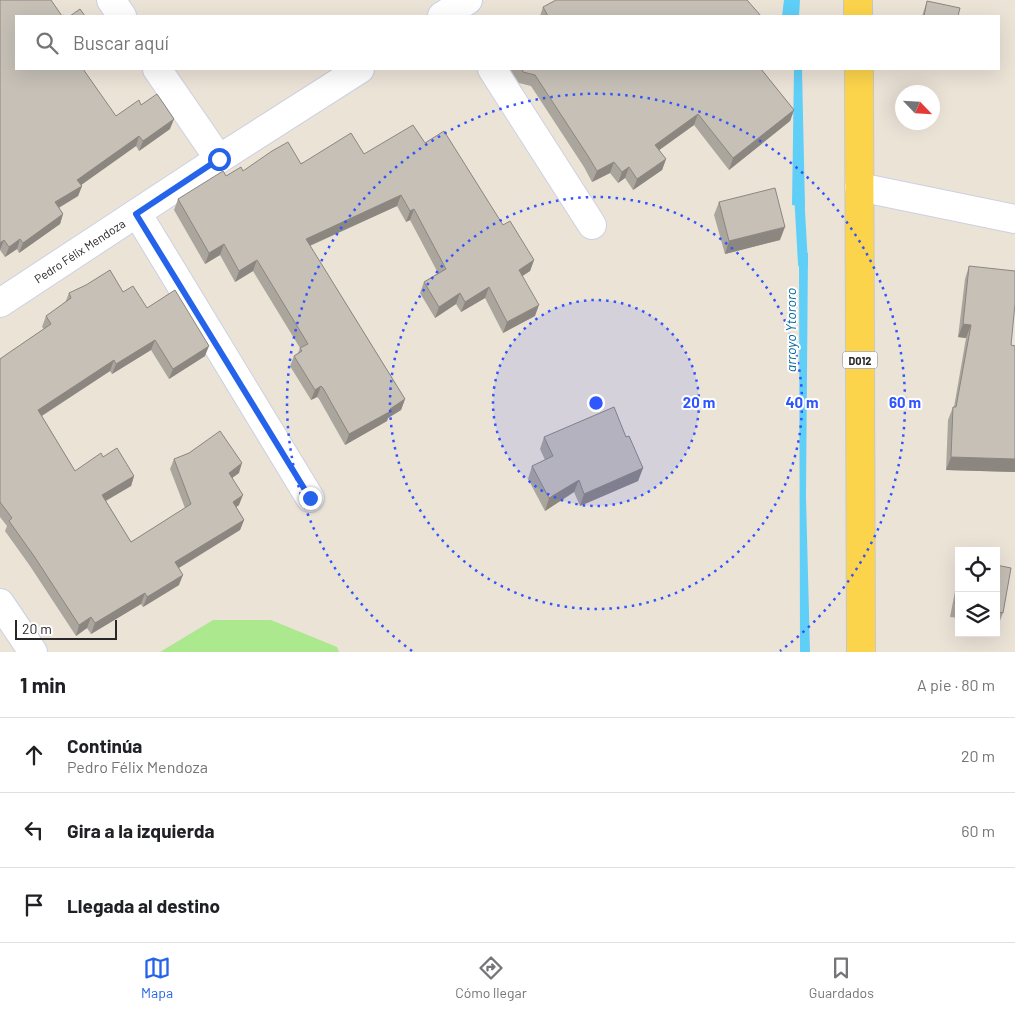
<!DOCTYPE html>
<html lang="es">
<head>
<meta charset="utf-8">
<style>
  body { margin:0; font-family:Barlow,sans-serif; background:#f6f6f6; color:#202124 }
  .controls { position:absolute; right:15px; bottom:15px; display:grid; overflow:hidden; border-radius:0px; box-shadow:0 5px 20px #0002 }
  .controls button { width:45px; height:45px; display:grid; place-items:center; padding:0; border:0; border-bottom:1px solid #e0e0e0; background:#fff; color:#202124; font:25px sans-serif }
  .compass { position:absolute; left:895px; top:85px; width:45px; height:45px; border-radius:50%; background:#fff; box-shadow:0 5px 20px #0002; rotate:115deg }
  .scale { position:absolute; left:15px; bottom:12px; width:102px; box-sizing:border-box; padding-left:5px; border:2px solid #272727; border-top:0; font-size:14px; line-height:18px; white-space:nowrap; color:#272727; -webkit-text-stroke:4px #fff; paint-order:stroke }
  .stop { position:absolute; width:15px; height:15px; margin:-11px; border:4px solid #2563eb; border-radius:50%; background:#fff }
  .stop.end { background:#2563eb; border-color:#fff; box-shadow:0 1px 5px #0008 }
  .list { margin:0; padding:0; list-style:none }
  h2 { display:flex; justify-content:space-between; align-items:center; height:65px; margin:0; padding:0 20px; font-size:21px }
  h2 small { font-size:16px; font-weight:400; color:#757577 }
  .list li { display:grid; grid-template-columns:32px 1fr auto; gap:15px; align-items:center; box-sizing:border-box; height:75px; padding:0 20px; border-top:1px solid #e0e0e0 }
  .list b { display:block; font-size:19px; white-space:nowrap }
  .list p { margin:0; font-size:16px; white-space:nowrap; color:#757577 }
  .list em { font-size:16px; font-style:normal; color:#757577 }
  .icon { flex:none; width:28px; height:28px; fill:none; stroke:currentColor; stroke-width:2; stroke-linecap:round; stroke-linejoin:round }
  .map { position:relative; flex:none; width:1015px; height:652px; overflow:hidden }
  .search { position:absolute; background:#fff; box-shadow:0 5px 20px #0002; left:15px; right:15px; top:15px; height:55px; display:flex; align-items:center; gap:12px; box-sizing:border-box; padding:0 18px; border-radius:0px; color:#757577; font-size:19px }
  .sheet { height:290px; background:#fff }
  nav { display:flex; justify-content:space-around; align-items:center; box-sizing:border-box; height:70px; border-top:1px solid #e0e0e0; background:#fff; font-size:14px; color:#757577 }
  nav a { display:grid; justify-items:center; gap:2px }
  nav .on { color:#2563eb }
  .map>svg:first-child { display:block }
  .green { fill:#ace88e }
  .water { fill:#5fcff8 }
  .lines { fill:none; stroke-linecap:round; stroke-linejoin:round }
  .stream { stroke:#5fcff8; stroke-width:10 }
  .street-casing { stroke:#ccd0e2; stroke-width:30 }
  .primary-casing { stroke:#c7c7c7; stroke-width:30 }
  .street { stroke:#fff; stroke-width:28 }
  .primary { stroke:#fcd44b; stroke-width:28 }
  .wall { fill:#aaa59d }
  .shaded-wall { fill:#8b8680 }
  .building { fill:#c6c0b7; stroke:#8b8680 }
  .route { stroke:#2563eb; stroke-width:6 }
  .ring { fill:none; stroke:#3056ff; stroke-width:2.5; stroke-dasharray:2.5 5 }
  .labels { text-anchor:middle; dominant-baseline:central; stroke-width:4; stroke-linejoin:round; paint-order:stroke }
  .shield { fill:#fff; stroke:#686868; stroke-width:1 }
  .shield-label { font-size:11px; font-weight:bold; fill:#272727 }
  .street-label { font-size:12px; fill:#272727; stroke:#fff }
  .water-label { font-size:14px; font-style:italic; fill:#0269a0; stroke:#fff }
  .centre { fill:#3056ff; stroke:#fff; stroke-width:2.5 }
  .ring-label { font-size:15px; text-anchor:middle; font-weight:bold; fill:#3056ff; stroke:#fff; stroke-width:4; stroke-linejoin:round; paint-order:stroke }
</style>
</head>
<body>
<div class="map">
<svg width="1015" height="652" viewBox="0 0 1015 652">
  <rect width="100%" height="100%" fill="#ece3d7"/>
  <polygon class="green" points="213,620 271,620 337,647 339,652 160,652"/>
  <g class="water">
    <polygon points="784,0 800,0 799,16 782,16"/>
    <polygon points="794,69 802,69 805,207 792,205"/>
    <polygon points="799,250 808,253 806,497 810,652 800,652"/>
  </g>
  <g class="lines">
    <polyline class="stream" points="799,193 803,264"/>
    <defs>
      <g id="street">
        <polyline points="111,0 122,16"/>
        <polyline points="442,16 468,0"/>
        <polyline points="157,69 219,159"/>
        <polyline points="492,69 592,225"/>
        <polyline points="859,187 1015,219"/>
        <polyline points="137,213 310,498"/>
        <path id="s1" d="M0,303l219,-144 141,-90"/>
        <polyline points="0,603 33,652"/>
      </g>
      <g id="primary">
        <polyline points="858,0 858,16"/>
        <polyline points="859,69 861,652"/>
      </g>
    </defs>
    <use href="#street" class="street-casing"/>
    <use href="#primary" class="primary-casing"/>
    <use href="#street" class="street"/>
    <use href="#primary" class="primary"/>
  </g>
  <g class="wall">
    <polygon points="0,0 65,16 16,16 116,116 141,105 170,129 139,151 136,146 81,185 82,186 78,196 59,208 63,214 60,224 19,253 17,249 5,257 0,250"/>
    <polygon points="927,1 958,16 922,16"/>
    <polygon points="543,7 761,16 540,16"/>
    <polygon points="510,69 761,69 794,110 790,121 729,170 694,125 659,150 666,159 662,170 633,190 625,178 618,183 610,173 592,182 584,167 531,86 519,83"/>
    <polygon points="425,143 503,225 534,260 530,271 522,276 535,316 503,333 485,298 461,312 456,304 435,318 420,293 424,282 438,273 410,220 406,222 397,206 310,246 405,399 401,410 388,418 387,421 345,445 319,399 317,397 311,400 290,366 294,356 298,353 300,348 253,271 235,282 220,255 205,264 174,210 178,199 226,176 243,171 364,154"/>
    <polygon points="719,202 780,240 725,254 714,215"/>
    <polygon points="969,266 1011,345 1015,346 1015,472 946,470 948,420 953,407 954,407 966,338 958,337 965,279"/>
    <polygon points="123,292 147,308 205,356 169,379 151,350 112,374 110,371 42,416 75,471 103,457 134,476 131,486 106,501 131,542 185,508 170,469 174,459 239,473 232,478 239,505 236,507 244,520 240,530 179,568 179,585 143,607 141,604 91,634 87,628 76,636 30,566 5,531 7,526 0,517 0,359 44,329 42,327 46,316 65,303 69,293"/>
    <polygon points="544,437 626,437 643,468 638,481 580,506 574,492 545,511 528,479 532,466 545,460 540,449"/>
    <polygon points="996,565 1003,613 998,626 996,625"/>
    <polygon points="959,571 959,618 950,617"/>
  </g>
  <g class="shaded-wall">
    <polygon points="794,110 790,121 729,170 733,158"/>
    <polygon points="698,114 694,125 651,156 655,145"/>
    <polygon points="174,119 170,129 139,151 143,141"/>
    <polygon points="139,136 136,146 74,190 77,180"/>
    <polygon points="666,159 662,170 633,190 637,179"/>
    <polygon points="614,162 610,173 592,182 597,171"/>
    <polygon points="629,167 625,178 618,183 622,172"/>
    <polygon points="82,186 78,196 51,212 55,202"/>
    <polygon points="401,195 397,206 302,249 306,239"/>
    <polygon points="414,209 410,220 406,222 410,211"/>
    <polygon points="63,214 60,224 19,253 23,243"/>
    <polygon points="785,227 780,240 725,254 729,241"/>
    <polygon points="20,239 17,249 5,257 9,247"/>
    <polygon points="4,240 0,250 0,243"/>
    <polygon points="224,244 220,255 205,264 209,253"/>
    <polygon points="257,260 253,271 235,282 239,271"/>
    <polygon points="534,260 530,271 515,281 519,270"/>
    <polygon points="489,287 485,298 461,312 465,302"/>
    <polygon points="460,293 456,304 435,318 439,307"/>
    <polygon points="539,305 535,316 503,333 507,322"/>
    <polygon points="963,324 971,325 966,338 958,337"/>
    <polygon points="155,340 151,350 112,374 116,364"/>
    <polygon points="209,346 205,356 169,379 173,369"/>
    <polygon points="114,360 110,371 35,420 38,410"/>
    <polygon points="321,386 317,397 311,400 315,390"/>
    <polygon points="405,399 401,410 388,418 387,421 345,445 349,434"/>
    <polygon points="951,457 1015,459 1015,472 946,470"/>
    <polygon points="242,463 239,473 225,483 229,473"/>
    <polygon points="643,468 638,481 580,506 584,494"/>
    <polygon points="134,476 131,486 98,505 102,495"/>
    <polygon points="579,480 574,492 545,511 549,498"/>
    <polygon points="243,495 239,505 229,512 233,502"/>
    <polygon points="244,520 240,530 172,572 175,562"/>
    <polygon points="183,575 179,585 143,607 147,597"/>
    <polygon points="145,593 141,604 91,634 95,623"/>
    <polygon points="91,617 87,628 76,636 79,625"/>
  </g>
  <g class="building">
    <polygon points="0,0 51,0 62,16 63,15 65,16 16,16 16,69 83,69 116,116 139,100 141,105 157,94 174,119 143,141 139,136 77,180 82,186 55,202 63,214 23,243 20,239 9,247 4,240 0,243"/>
    <polygon points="556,0 747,0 761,16 548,16 543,7"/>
    <polygon points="927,1 960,8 958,16 924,16"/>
    <polygon points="80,9 85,16 70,16"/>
    <polygon points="522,69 761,69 794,110 733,158 698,114 655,145 666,159 637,179 629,167 622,172 614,162 597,171 588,156 535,75 523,72"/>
    <polygon points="413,125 425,143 444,131 503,225 510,221 534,260 519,270 539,305 507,322 489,287 465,302 460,293 439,307 424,282 446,269 414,209 410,211 401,195 306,239 405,399 390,409 391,411 349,434 323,388 321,386 315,390 294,356 302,351 300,348 308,344 257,260 239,271 224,244 209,253 178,199 223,171 226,176 241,167 243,171 272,151 288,142 301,164 351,133 364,154"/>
    <polygon points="775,188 785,227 729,241 719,202"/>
    <polygon points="969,266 1015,271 1015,304 1011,345 1015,346 1015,459 951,457 953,407 956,407 971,325 963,324"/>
    <polygon points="110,270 123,292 133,286 147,308 175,290 209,346 173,369 155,340 116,364 114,360 38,410 75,471 101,453 103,457 117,448 134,476 102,495 131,542 191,504 174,459 189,453 220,431 242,463 229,473 243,495 233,502 244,520 175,562 183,575 147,597 145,593 95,623 91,617 79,625 34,556 9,521 12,518 0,502 0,359 10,352 51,324 46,316 71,298 69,293 86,285"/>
    <polygon points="614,407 626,437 629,436 643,468 584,494 579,480 549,498 532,466 553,456 544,437"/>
    <polygon points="996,565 1011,568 1003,613 996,611"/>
    <polygon points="959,583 959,605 955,604"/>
  </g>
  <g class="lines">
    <polyline class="route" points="219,159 136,214 310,498"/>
  </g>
  <circle cx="596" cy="403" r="103" fill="#3056ff" fill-opacity=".12"/>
  <g class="ring">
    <circle cx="596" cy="403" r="103"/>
    <circle cx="596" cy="403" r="206"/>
    <path d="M412 651A309 309 0 1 1 780 651"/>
  </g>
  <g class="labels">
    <rect class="shield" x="842.5" y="351.5" width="35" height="17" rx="4"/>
    <g class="shield-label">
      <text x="860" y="360">D012</text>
    </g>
    <g class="street-label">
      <text stroke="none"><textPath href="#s1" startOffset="95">Pedro Félix Mendoza</textPath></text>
    </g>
    <g class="water-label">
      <text transform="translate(790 330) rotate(-90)">arroyo Ytororo</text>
    </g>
  </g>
  <circle cx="596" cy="403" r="8" class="centre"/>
  <g class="ring-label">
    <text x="699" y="408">20 m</text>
    <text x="802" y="408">40 m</text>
    <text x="905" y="408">60 m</text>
  </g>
</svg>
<div class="controls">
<button><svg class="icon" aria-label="locate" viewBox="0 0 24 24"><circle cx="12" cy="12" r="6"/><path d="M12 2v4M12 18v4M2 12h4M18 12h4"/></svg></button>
<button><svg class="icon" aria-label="layers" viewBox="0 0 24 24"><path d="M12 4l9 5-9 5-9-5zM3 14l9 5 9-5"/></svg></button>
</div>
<svg class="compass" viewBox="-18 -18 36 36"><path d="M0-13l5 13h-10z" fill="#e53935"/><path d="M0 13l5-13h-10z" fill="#757577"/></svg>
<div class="scale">20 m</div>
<div class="stop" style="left:219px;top:159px"></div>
<div class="stop end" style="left:310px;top:498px"></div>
<div class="search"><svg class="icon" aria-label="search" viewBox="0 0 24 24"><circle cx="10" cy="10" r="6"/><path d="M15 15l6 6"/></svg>Buscar aquí</div>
</div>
<section class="sheet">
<h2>1 min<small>A pie · 80 m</small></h2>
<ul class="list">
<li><svg class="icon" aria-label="ahead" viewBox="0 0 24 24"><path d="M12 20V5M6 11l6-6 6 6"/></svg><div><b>Continúa</b><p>Pedro Félix Mendoza</p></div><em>20 m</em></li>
<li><svg class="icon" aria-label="left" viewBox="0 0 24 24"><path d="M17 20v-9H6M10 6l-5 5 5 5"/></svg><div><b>Gira a la izquierda</b></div><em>60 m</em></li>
<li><svg class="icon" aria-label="arrive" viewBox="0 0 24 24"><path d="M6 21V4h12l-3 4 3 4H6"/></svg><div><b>Llegada al destino</b></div></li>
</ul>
</section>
<nav>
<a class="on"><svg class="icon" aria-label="map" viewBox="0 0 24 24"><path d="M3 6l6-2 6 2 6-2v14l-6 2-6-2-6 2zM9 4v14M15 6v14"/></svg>Mapa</a>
<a><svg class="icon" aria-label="directions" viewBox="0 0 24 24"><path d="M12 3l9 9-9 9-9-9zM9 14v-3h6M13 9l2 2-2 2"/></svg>Cómo llegar</a>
<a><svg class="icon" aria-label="saved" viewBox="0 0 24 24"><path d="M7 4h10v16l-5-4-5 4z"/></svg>Guardados</a>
</nav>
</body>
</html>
